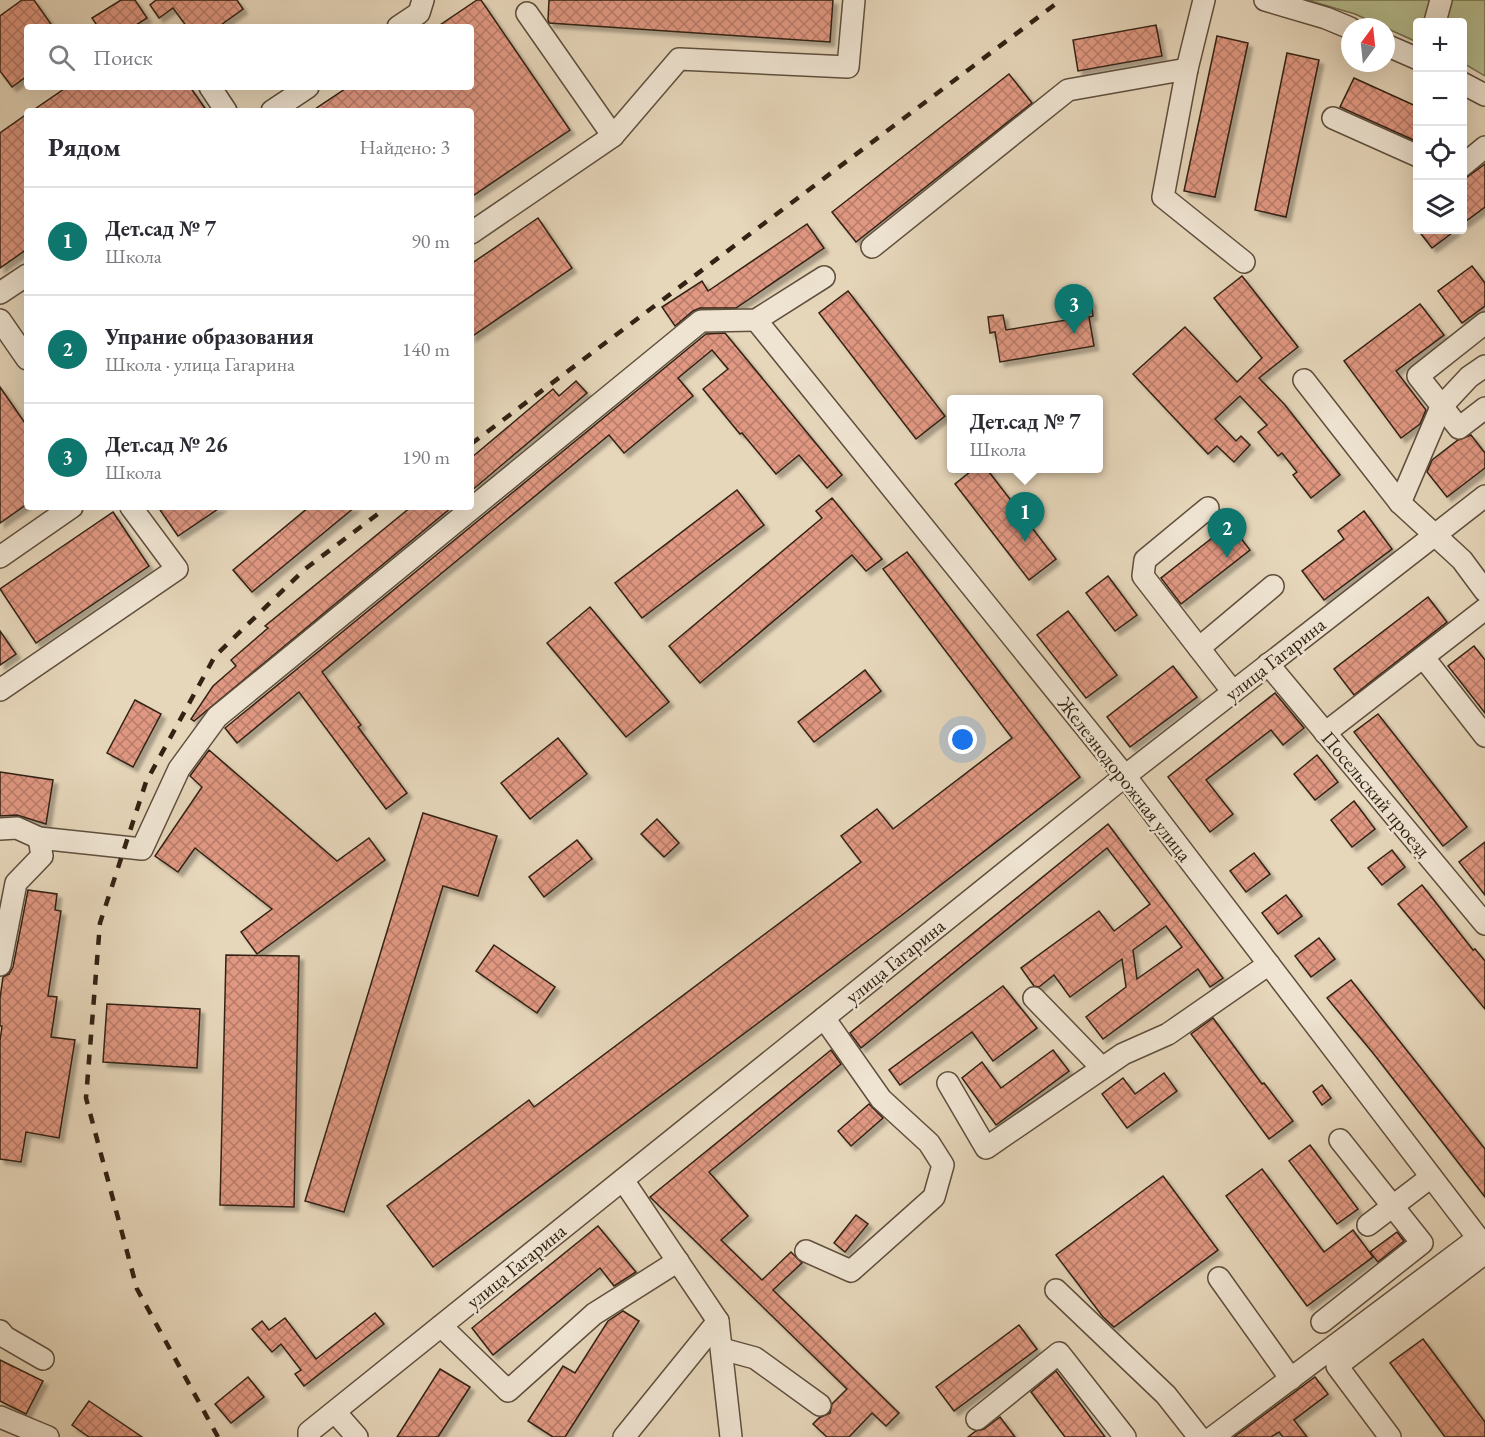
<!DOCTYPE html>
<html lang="ru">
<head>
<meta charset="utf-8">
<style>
  body { margin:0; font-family:"EB Garamond",serif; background:#f2f2f3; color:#2b2b33 }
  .controls { position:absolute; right:18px; top:18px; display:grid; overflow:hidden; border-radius:6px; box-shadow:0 6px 24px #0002 }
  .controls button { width:54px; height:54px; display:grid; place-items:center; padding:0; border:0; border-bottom:2px solid #e1e1e2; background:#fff; color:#2b2b33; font:30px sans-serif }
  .compass { position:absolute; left:1341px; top:18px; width:54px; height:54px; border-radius:50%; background:#fff; box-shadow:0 6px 24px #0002; rotate:15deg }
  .you { position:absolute; left:963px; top:740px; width:21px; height:21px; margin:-15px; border:4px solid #fff; border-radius:50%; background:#1a73e8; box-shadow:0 0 0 9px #1a73e833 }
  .badge { display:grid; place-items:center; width:39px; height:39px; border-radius:50%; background:#0f766e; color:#fff; font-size:20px; font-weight:700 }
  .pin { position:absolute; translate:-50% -50px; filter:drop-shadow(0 2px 3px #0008) }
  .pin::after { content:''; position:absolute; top:32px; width:21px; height:18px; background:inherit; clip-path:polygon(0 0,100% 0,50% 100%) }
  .popup { position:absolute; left:947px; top:395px; width:156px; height:78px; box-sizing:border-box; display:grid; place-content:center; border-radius:6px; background:#fff; filter:drop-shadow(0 2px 4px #0005); font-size:20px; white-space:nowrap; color:#7c7c81 }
  .popup b { font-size:22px; color:#2b2b33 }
  .popup::after { content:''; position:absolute; left:50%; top:100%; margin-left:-12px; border:12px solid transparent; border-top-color:#fff }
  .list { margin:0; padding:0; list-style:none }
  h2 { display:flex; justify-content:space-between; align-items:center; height:78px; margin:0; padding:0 24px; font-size:26px }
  h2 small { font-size:20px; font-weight:400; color:#7c7c81 }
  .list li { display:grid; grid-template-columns:39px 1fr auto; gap:18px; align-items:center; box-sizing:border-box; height:108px; padding:0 24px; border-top:2px solid #e1e1e2 }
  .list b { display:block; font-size:22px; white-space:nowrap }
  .list p { margin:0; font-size:20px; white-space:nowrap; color:#7c7c81 }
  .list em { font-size:20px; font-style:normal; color:#7c7c81 }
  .icon { flex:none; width:33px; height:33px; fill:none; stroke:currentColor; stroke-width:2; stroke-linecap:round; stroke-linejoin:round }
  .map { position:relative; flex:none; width:1485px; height:1437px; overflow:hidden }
  .search { position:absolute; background:#fff; box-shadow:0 6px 24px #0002; left:24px; top:24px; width:450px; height:66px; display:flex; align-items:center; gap:15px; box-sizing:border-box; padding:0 21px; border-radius:6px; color:#7c7c81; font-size:22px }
  .panel { position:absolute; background:#fff; box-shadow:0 6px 24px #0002; left:24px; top:108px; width:450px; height:402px; border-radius:6px }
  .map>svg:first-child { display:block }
  .green { fill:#b6bd8f; stroke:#747051; stroke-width:1.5 }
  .building { fill:url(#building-cross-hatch); stroke:#322213; stroke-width:1.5; fill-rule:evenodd; filter:url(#shadow) }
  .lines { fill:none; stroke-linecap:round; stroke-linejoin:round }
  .minor-casing { stroke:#5f4f3d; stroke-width:24 }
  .minor { stroke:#efe4d2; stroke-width:21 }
  .rail { stroke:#322213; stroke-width:4.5; stroke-dasharray:10 10; stroke-linecap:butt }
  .labels { text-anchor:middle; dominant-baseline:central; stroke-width:5; stroke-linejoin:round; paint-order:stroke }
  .street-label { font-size:20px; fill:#322213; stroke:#efe4d2 }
</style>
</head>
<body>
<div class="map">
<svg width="1485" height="1437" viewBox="0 0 1485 1437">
  <defs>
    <pattern id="building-cross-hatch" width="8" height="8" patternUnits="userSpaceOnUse" patternTransform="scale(1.5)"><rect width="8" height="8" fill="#e19882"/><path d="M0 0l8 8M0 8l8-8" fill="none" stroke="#b77c69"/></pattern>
    <filter id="shadow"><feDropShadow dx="4.5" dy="4.5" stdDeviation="1.5" flood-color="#0004"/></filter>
  </defs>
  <rect width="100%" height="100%" fill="#e6d6ba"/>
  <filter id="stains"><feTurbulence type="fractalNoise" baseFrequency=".00333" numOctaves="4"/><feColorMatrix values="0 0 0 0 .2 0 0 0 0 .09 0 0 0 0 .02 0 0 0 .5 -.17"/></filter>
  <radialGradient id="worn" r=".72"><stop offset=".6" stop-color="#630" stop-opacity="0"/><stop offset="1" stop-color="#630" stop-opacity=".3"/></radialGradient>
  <polygon class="green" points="1307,0 1485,0 1485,76 1463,63 1462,22 1418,22 1417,42 1355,14"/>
  <g class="building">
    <polygon points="22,0 34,0 53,27 27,27 27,76 12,87 0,71 0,16"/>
    <polygon points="121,0 135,0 147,18 133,27 98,27 92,18"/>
    <polygon points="156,0 237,0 243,9 218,27 187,27 173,8 159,18 150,5"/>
    <polygon points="477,0 481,0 570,130 471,197 471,111 312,111 348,87 471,87 471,27 437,27"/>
    <polygon points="549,0 833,0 830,42 549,23 548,20"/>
    <polygon points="1156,25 1162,56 1078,71 1073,40"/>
    <polygon points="1217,36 1248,43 1215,197 1184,191"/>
    <polygon points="1287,53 1319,60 1286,217 1255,210"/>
    <polygon points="1009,74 1032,103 856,242 832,212"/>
    <polygon points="1354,78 1418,107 1418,142 1340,107"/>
    <polygon points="67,87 190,87 207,111 32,111"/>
    <polygon points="27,114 27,249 0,268 0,133"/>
    <polygon points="1485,164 1485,207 1462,224 1462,181"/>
    <polygon points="538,218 572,268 471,337 471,264"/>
    <polygon points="807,224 824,248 736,308 700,308 693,311 675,326 662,307 702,281 708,291"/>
    <polygon points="1418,230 1456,230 1432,248"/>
    <polygon points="1472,266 1485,283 1485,306 1462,323 1438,291"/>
    <polygon points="1242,276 1298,347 1259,378 1285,405 1340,475 1311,498 1293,475 1297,472 1282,453 1278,456 1258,432 1267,425 1240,396 1215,419 1236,441 1241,436 1250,445 1234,462 1217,446 1208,454 1133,374 1185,327 1237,382 1262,358 1214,298"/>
    <polygon points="848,291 945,416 916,439 819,313"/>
    <polygon points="1091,300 1093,316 1089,317 1094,346 1000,362 995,332 990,333 988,317 1003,315 1006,330 1079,318 1076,302"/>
    <polygon points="1420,304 1444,335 1396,371 1426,410 1420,424 1401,438 1344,361"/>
    <polygon points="725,333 842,475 827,488 799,455 776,474 742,433 740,434 703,389 728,369 712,350 678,378 693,396 624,453 609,435 322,672 361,725 358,727 407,793 386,809 299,692 237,743 225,728 706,334"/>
    <polygon points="576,381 587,393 471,491 471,458 553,389 559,396"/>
    <polygon points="0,387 27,426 27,504 0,523"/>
    <polygon points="1471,435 1485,453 1485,468 1447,497 1427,472 1432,460 1458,440"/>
    <polygon points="975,468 986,468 1056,559 1029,580 955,484"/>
    <polygon points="737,490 764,525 642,618 615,583"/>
    <polygon points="832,498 882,559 866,571 852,555 700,683 669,646 822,518 816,511"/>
    <polygon points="158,507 221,507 178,536"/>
    <polygon points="309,507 355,507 252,592 233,570"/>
    <polygon points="411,507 452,507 194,721 191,719 213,686 236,666 231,660 268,628 265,626"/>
    <polygon points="1364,511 1392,549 1324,600 1302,571 1344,539 1338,531"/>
    <polygon points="113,512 149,566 36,643 0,589"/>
    <polygon points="1230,524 1250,550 1181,604 1161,578"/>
    <polygon points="907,552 1080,777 902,915 433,1267 387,1206 529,1100 534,1107 861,862 841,836 877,809 893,829 1012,738 883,569"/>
    <polygon points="1108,576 1137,615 1115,631 1086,593"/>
    <polygon points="1428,597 1447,622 1354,695 1334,669"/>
    <polygon points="590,607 669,702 626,737 547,643"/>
    <polygon points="1068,611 1117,675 1086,698 1037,635"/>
    <polygon points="0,631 16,654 0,665"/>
    <polygon points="1474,646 1485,660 1485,713 1448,666"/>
    <polygon points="1173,666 1197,697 1130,747 1107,717"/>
    <polygon points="865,670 881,691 814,742 798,722"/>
    <polygon points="1275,693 1304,728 1283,745 1271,730 1206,780 1233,814 1210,832 1168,777"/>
    <polygon points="135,700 161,714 133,767 107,753"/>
    <polygon points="1378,714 1467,827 1443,846 1354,732"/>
    <polygon points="558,738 587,774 530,819 501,783"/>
    <polygon points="209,750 337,861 369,838 385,860 257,954 241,932 272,909 195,848 178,872 155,856 202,787 190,776"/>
    <polygon points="1317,755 1338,782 1315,800 1294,774"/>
    <polygon points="0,772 53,780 46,824 17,815 0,816"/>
    <polygon points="1354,801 1375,829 1352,847 1331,820"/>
    <polygon points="423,813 497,836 478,896 443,886 344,1212 305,1201"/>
    <polygon points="657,819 679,843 664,857 641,834"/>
    <path d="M1108,824l115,154 -13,9 -12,-18 -95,70 -17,-22 40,-30 -4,-28 -52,38 -16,-22 -15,12 -5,-1 -13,-18 78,-57 15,20 36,-27 -43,-56 -246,200 -11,-15zM1166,926l16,21 -45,32 -4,-29z"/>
    <polygon points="577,840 592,859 544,897 529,877"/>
    <polygon points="1485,842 1485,895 1459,862"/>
    <polygon points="1392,850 1405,867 1382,885 1368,868"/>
    <polygon points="1254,853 1270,874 1246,892 1230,871"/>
    <polygon points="1422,885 1473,950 1475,949 1485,961 1485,1009 1398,904"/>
    <polygon points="28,890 57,894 55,910 61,911 48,996 57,997 51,1037 75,1040 59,1138 26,1132 21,1162 0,1159 0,1041 2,1026 0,1026 0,998 3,977 9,974 13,967"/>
    <polygon points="1286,895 1302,916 1278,934 1262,913"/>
    <polygon points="1319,938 1335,959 1311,977 1295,956"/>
    <polygon points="494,945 555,987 537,1013 476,971"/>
    <polygon points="226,955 299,956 294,1207 220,1205"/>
    <polygon points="1351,980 1485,1149 1485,1197 1373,1053 1327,998"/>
    <polygon points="1003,986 1037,1028 993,1061 972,1032 900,1085 889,1070"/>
    <polygon points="107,1004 200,1009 197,1068 103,1062"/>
    <polygon points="1213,1018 1262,1084 1264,1083 1293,1121 1269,1139 1191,1034"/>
    <polygon points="831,1050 841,1064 709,1172 748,1216 721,1240 762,1280 791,1252 802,1263 773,1290 899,1413 886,1426 872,1413 849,1437 827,1437 813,1424 819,1418 830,1413 832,1404 847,1389 650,1197"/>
    <polygon points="1053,1050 1069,1071 996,1125 962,1078 982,1062 1001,1088"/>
    <polygon points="1164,1073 1177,1091 1127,1128 1102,1094 1123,1078 1135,1094"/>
    <polygon points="1322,1085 1331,1098 1322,1105 1313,1092"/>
    <polygon points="869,1104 883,1118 851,1146 838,1131"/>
    <polygon points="1310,1145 1358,1209 1337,1224 1289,1161"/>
    <polygon points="1262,1169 1324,1252 1353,1230 1373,1257 1307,1306 1226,1196"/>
    <polygon points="1163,1176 1218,1250 1114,1327 1103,1317 1056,1255"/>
    <polygon points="856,1215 868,1224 845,1252 834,1243"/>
    <polygon points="598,1226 636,1272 614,1286 600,1268 493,1355 472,1328"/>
    <polygon points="1397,1232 1404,1241 1378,1262 1370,1252"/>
    <polygon points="623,1311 639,1321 565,1437 553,1437 528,1421 563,1366 575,1373 608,1321"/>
    <polygon points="375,1313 384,1324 304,1386 295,1374 301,1370 281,1344 272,1352 252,1329 262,1321 269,1330 285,1318 316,1359"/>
    <polygon points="1019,1325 1037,1349 954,1411 936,1387"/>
    <polygon points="1423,1339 1485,1422 1485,1437 1445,1437 1390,1363"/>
    <polygon points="0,1360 43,1381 26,1414 0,1401"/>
    <polygon points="440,1369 470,1387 438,1437 397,1437"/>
    <polygon points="1056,1371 1105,1437 1065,1437 1031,1392"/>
    <polygon points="248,1377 264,1397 231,1423 215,1404"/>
    <polygon points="1315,1377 1328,1394 1294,1420 1307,1437 1283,1437 1279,1432 1271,1437 1234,1437"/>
    <polygon points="89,1401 142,1437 89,1437 72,1425"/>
    <polygon points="1000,1417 1015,1437 968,1437 976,1431 984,1429"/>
  </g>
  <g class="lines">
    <defs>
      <g id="minor">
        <polyline points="1204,0 1187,69 1163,197 1244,262"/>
        <polyline points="1265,0 1326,18 1350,28"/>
        <polyline points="527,13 613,136 679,59 848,67 854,0"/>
        <polyline points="1435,22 1441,0"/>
        <polyline points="398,27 419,13 423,0"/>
        <polyline points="1386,45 1418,59"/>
        <polyline points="1462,83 1485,95"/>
        <polyline points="210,87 226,111"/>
        <polyline points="272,111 308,87"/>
        <polyline points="1333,118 1418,156"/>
        <polyline points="1462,166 1485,147"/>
        <polyline points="471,233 613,136"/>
        <polyline points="872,247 1068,90 1187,69"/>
        <polyline points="0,293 27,275"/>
        <polyline points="0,320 27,359"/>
        <polyline points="756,320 1125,776 1485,1247"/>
        <polyline points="1485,323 1418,376 1459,428 1485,408"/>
        <polyline points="1304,380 1400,503 1462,560 1485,591"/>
        <polyline points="1400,503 1441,407 1469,377 1485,366"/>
        <polyline points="1208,508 1145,560 1143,576 1233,692"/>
        <polyline points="0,557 72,507"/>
        <polyline points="1199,648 1273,586"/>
        <polyline points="1424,658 1485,736"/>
        <polyline points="1268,664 1485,924"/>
        <polyline points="0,690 177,569 131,507"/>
        <polyline points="1325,733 1485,609"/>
        <polyline points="0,829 17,828 39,838 142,849 179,769 217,717 701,321 756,320 824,277"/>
        <polyline points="0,965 16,883 42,856 39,838"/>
        <polyline points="1034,998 1102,1068"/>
        <polyline points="948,1083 986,1148 1123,1054 1168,1034 1269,964"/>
        <polyline points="623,1180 718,1321 624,1437"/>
        <polyline points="1368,1225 1431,1177"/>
        <polyline points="806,1251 851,1271 934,1197 943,1165 929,1143 881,1099 824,1018"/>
        <polyline points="1219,1278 1291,1379"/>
        <polyline points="1056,1290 1166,1395 1199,1437"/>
        <polyline points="718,1321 731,1437"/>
        <polyline points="1322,1322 1422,1243 1340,1140"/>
        <polyline points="441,1326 508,1391 594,1314 678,1261"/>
        <polyline points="0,1331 5,1337 43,1359"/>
        <polyline points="722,1349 755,1358 820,1405"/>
        <polyline points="335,1412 357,1437"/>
        <polyline points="0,1417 48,1437"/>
        <polyline points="977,1419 1059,1353 1125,1437"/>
        <polyline points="309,1437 309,1432 1125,776 1485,496"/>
        <polyline points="1213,1437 1478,1238"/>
        <polyline points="1390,1437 1337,1366 1485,1253"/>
      </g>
    </defs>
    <use href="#minor" class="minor-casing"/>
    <use href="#minor" class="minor"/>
    <g class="rail">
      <polyline points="471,444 1061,0"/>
      <polyline points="218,1437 137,1289 86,1098 100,923 146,782 215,656 305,569 387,507"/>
    </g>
  </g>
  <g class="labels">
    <g class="street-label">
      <text transform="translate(1275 659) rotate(-38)">улица Гагарина</text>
      <text transform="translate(1125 779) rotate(52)">Железнодорожная улица</text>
      <text transform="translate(1376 794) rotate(50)">Посельский проезд</text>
      <text transform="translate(895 961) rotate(-39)">улица Гагарина</text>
      <text transform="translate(516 1266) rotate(-39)">улица Гагарина</text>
    </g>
  </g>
  <rect width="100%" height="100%" filter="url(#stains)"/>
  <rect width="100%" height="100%" fill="url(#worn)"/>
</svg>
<div class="controls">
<button>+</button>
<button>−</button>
<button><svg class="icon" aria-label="locate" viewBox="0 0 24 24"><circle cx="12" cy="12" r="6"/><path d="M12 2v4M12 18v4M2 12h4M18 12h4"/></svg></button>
<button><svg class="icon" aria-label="layers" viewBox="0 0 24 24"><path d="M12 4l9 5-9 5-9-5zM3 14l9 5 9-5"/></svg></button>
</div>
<svg class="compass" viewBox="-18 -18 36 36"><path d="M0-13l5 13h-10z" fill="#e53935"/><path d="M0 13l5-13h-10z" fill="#7c7c81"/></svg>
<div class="you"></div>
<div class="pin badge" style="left:1025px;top:542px">1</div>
<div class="popup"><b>Дет.сад № 7</b>Школа</div>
<div class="pin badge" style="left:1227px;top:558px">2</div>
<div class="pin badge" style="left:1074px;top:334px">3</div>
<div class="search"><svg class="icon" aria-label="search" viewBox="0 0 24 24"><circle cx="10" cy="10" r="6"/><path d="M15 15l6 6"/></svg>Поиск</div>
<section class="panel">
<h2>Рядом<small>Найдено: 3</small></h2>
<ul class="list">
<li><span class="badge">1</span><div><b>Дет.сад № 7</b><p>Школа</p></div><em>90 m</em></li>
<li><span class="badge">2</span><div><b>Упрание образования</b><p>Школа · улица Гагарина</p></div><em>140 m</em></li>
<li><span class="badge">3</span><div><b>Дет.сад № 26</b><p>Школа</p></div><em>190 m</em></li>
</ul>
</section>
</div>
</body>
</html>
